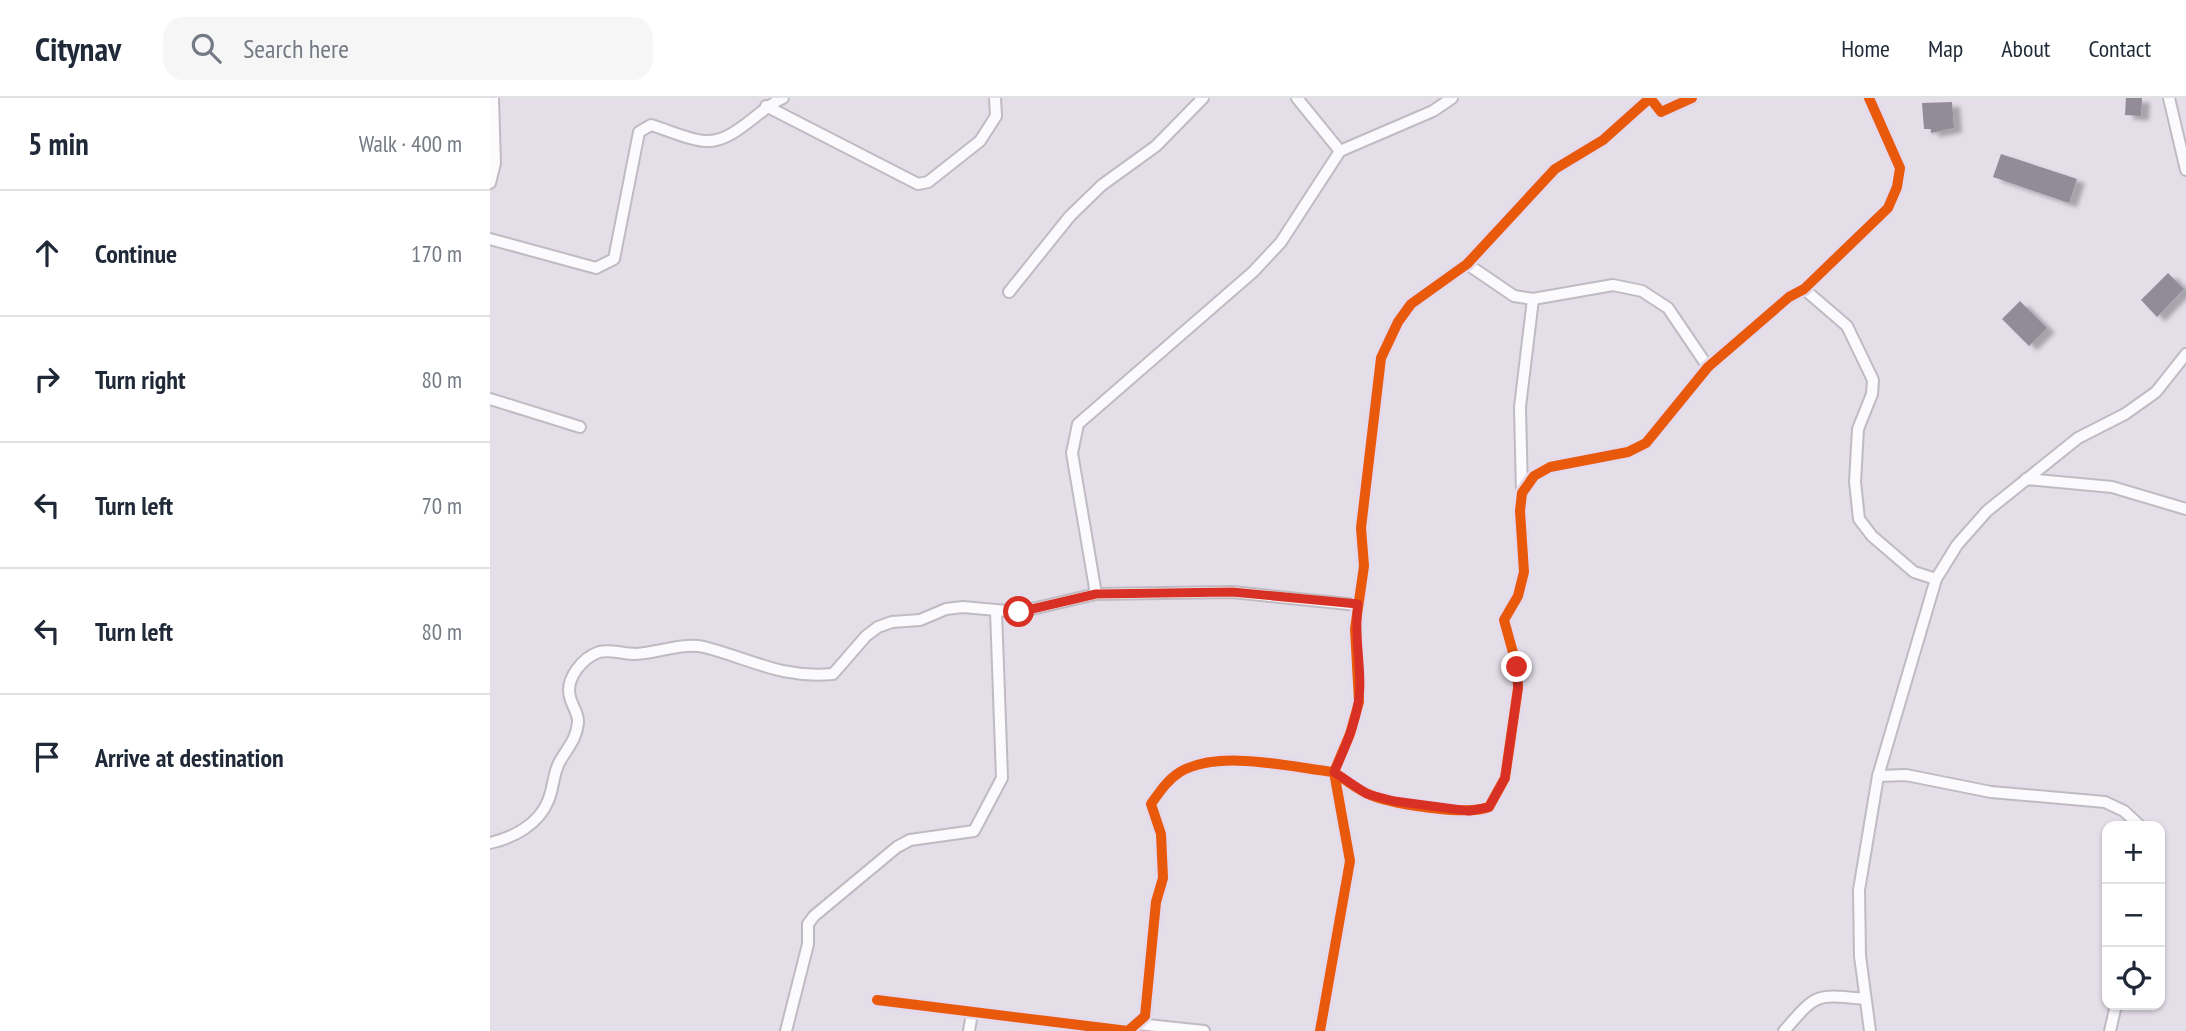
<!DOCTYPE html>
<html lang="en">
<head>
<meta charset="utf-8">
<style>
  body { margin:0; font-family:"PT Sans Narrow",sans-serif; background:#f6f6f7; color:#1f2937 }
  .controls { position:absolute; right:21px; bottom:21px; display:grid; overflow:hidden; border-radius:14px; box-shadow:0 2px 5px #0004 }
  .controls button { width:63px; height:63px; display:grid; place-items:center; padding:0; border:0; border-bottom:2px solid #e0e1e3; background:#fff; color:#1f2937; font:35px sans-serif }
  .stop { position:absolute; width:21px; height:21px; margin:-16px; border:5px solid #d93025; border-radius:50%; background:#fff }
  .stop.end { background:#d93025; border-color:#fff; box-shadow:0 2px 7px #0008 }
  .list { margin:0; padding:0; list-style:none }
  h2 { display:flex; justify-content:space-between; align-items:center; height:91px; margin:0; padding:0 28px; font-size:30px }
  h2 small { font-size:23px; font-weight:400; color:#747a83 }
  .list li { display:grid; grid-template-columns:46px 1fr auto; gap:21px; align-items:center; box-sizing:border-box; height:126px; padding:0 28px; border-top:2px solid #e0e1e3 }
  .list b { display:block; font-size:26px; white-space:nowrap }
  .list em { font-size:23px; font-style:normal; color:#747a83 }
  .icon { flex:none; width:38px; height:38px; fill:none; stroke:currentColor; stroke-width:2; stroke-linecap:round; stroke-linejoin:round }
  .map { position:relative; flex:none; width:1696px; height:933px; overflow:hidden }
  header { display:flex; align-items:center; gap:42px; box-sizing:border-box; height:98px; padding:0 35px; background:#fff; border-bottom:2px solid #e0e1e3 }
  header strong { font-size:33px }
  nav { display:flex; gap:38px; margin-inline-start:auto; font-size:24px }
  .search { width:490px; height:63px; background:#f6f6f7; display:flex; align-items:center; gap:18px; box-sizing:border-box; padding:0 24px; border-radius:21px; color:#747a83; font-size:26px }
  main { display:flex }
  aside { flex:1; background:#fff }
  .map>svg:first-child { display:block }
  .building { fill:#928b98; filter:url(#shadow) }
  .lines { fill:none; stroke-linecap:round; stroke-linejoin:round }
  .street-casing { stroke:#c0bbc2; stroke-width:14 }
  .street { stroke:#fbfafc; stroke-width:10 }
  .cycleway-casing { stroke:#e4d9ed; stroke-width:15 }
  .cycleway { stroke:#e8590c; stroke-width:10 }
  .route { stroke:#d93025; stroke-width:9 }
</style>
</head>
<body>
<header>
<strong>Citynav</strong>
<div class="search"><svg class="icon" aria-label="search" viewBox="0 0 24 24"><circle cx="10" cy="10" r="6"/><path d="M15 15l6 6"/></svg>Search here</div>
<nav><a>Home</a><a>Map</a><a>About</a><a>Contact</a></nav>
</header>
<main>
<aside>
<h2>5 min<small>Walk · 400 m</small></h2>
<ul class="list">
<li><svg class="icon" aria-label="ahead" viewBox="0 0 24 24"><path d="M12 20V5M6 11l6-6 6 6"/></svg><div><b>Continue</b></div><em>170 m</em></li>
<li><svg class="icon" aria-label="right" viewBox="0 0 24 24"><path d="M7 20v-9h11M14 6l5 5-5 5"/></svg><div><b>Turn right</b></div><em>80 m</em></li>
<li><svg class="icon" aria-label="left" viewBox="0 0 24 24"><path d="M17 20v-9H6M10 6l-5 5 5 5"/></svg><div><b>Turn left</b></div><em>70 m</em></li>
<li><svg class="icon" aria-label="left" viewBox="0 0 24 24"><path d="M17 20v-9H6M10 6l-5 5 5 5"/></svg><div><b>Turn left</b></div><em>80 m</em></li>
<li><svg class="icon" aria-label="arrive" viewBox="0 0 24 24"><path d="M6 21V4h12l-3 4 3 4H6"/></svg><div><b>Arrive at destination</b></div></li>
</ul>
</aside>
<div class="map">
<svg width="1696" height="933" viewBox="0 0 1696 933">
  <defs>
    <filter id="shadow"><feDropShadow dx="8" dy="4.5" stdDeviation="2" flood-color="#0004"/></filter>
  </defs>
  <rect width="100%" height="100%" fill="#e3dee8"/>
  <g class="building">
    <polygon points="1636,0 1652,0 1651,18 1635,17"/>
    <polygon points="1462,4 1464,30 1441,35 1441,31 1434,31 1432,5"/>
    <polygon points="1511,56 1587,81 1579,105 1503,79"/>
    <polygon points="1678,175 1694,191 1667,219 1651,202"/>
    <polygon points="1530,203 1557,230 1539,248 1512,221"/>
  </g>
  <g class="lines">
    <defs>
      <g id="street">
        <polyline points="807,0 850,53"/>
        <polyline points="1679,0 1696,72"/>
        <polyline points="276,8 428,86 438,84 490,43 506,18 505,0"/>
        <polyline points="0,85 5,65 3,0"/>
        <path d="M0,141l106,29 18,-9 25,-127 12,-7c17,5 38,15 54,16 29,2 53,-32 78,-43"/>
        <polyline points="977,166 1024,198 1043,201 1123,187 1152,193 1178,210 1218,269"/>
        <polyline points="1314,191 1357,228 1383,282 1382,296 1368,331 1365,384 1369,421 1382,438 1424,474 1446,481"/>
        <polyline points="519,194 580,118 612,87 666,48 713,0"/>
        <polyline points="0,301 90,329"/>
        <polyline points="1536,381 1622,389 1696,411"/>
        <polyline points="1032,395 1030,309 1043,201"/>
        <polyline points="606,496 582,355 588,326 763,174 791,144 850,53 943,13 962,0"/>
        <polyline points="1388,678 1416,677 1501,694 1615,704 1634,713 1650,728"/>
        <path d="M0,745c23,-5 49,-19 58,-42 5,-11 5,-24 10,-36 7,-15 18,-23 20,-42 1,-9 -6,-17 -8,-26 -5,-18 12,-39 29,-45 12,-3 24,2 37,2 22,-1 47,-12 68,-7 47,12 78,32 129,27l33,-38 12,-9 14,-5 28,-2 26,-11 17,-2 56,5 77,-18 136,-2 126,13"/>
        <path d="M387,902l251,31 17,-15 11,-114 7,-24 -2,-44 -10,-30c8,-11 16,-24 29,-32 39,-23 110,-5 154,0l16,-38 9,-32 -4,-73 9,-63 -3,-38 20,-170 17,-36 13,-18 56,-40 88,-95 48,-29 47,-42 11,14 31,-14"/>
        <polyline points="648,926 714,933"/>
        <polyline points="296,933 318,846 318,826 324,818 407,749 420,742 484,733 512,680 506,513"/>
        <polyline points="479,933 482,915"/>
        <path d="M830,933l30,-170 -16,-89c10,7 21,16 32,21 22,11 101,23 123,14l16,-29 13,-90 -1,-21 -13,-47 14,-24 6,-24 -4,-61 2,-18 12,-17 16,-9 78,-15 18,-9 62,-76 81,-70 15,-8 84,-81 9,-21 3,-19 -31,-70"/>
        <path d="M1294,933c33,-38 31,-37 81,-32"/>
        <polyline points="1380,933 1370,858 1369,792 1388,678 1446,481 1467,447 1497,413 1588,340 1635,316 1666,294 1696,256"/>
        <polyline points="1620,933 1626,907"/>
      </g>
    </defs>
    <use href="#street" class="street-casing"/>
    <use href="#street" class="street"/>
    <defs>
      <g id="cycleway">
        <path d="M387,902l251,31 17,-15 11,-114 7,-24 -2,-44 -10,-30c8,-11 16,-24 29,-32 39,-23 110,-5 154,0l16,-38 9,-32 -4,-73 9,-63 -3,-38 20,-170 17,-36 13,-18 56,-40 88,-95 48,-29 47,-42 11,14 31,-14"/>
        <path d="M830,933l30,-170 -16,-89c10,7 21,16 32,21 22,11 101,23 123,14l16,-29 13,-90 -1,-21 -13,-47 14,-24 6,-24 -4,-61 2,-18 12,-17 16,-9 78,-15 18,-9 62,-76 81,-70 15,-8 84,-81 9,-21 3,-19 -31,-70"/>
      </g>
    </defs>
    <use href="#cycleway" class="cycleway-casing"/>
    <use href="#cycleway" class="cycleway"/>
  </g>
  <g class="lines">
    <path class="route" d="M529,514l77,-18 136,-2 126,12c-5,34 6,70 0,100 -4,24 -14,46 -24,68l33,22 27,7 75,10 20,-4 16,-29 13,-90 -1,-21"/>
  </g>
</svg>
<div class="controls">
<button>+</button>
<button>−</button>
<button><svg class="icon" aria-label="locate" viewBox="0 0 24 24"><circle cx="12" cy="12" r="6"/><path d="M12 2v4M12 18v4M2 12h4M18 12h4"/></svg></button>
</div>
<div class="stop" style="left:529px;top:514px"></div>
<div class="stop end" style="left:1027px;top:569px"></div>
</div>
</main>
</body>
</html>
